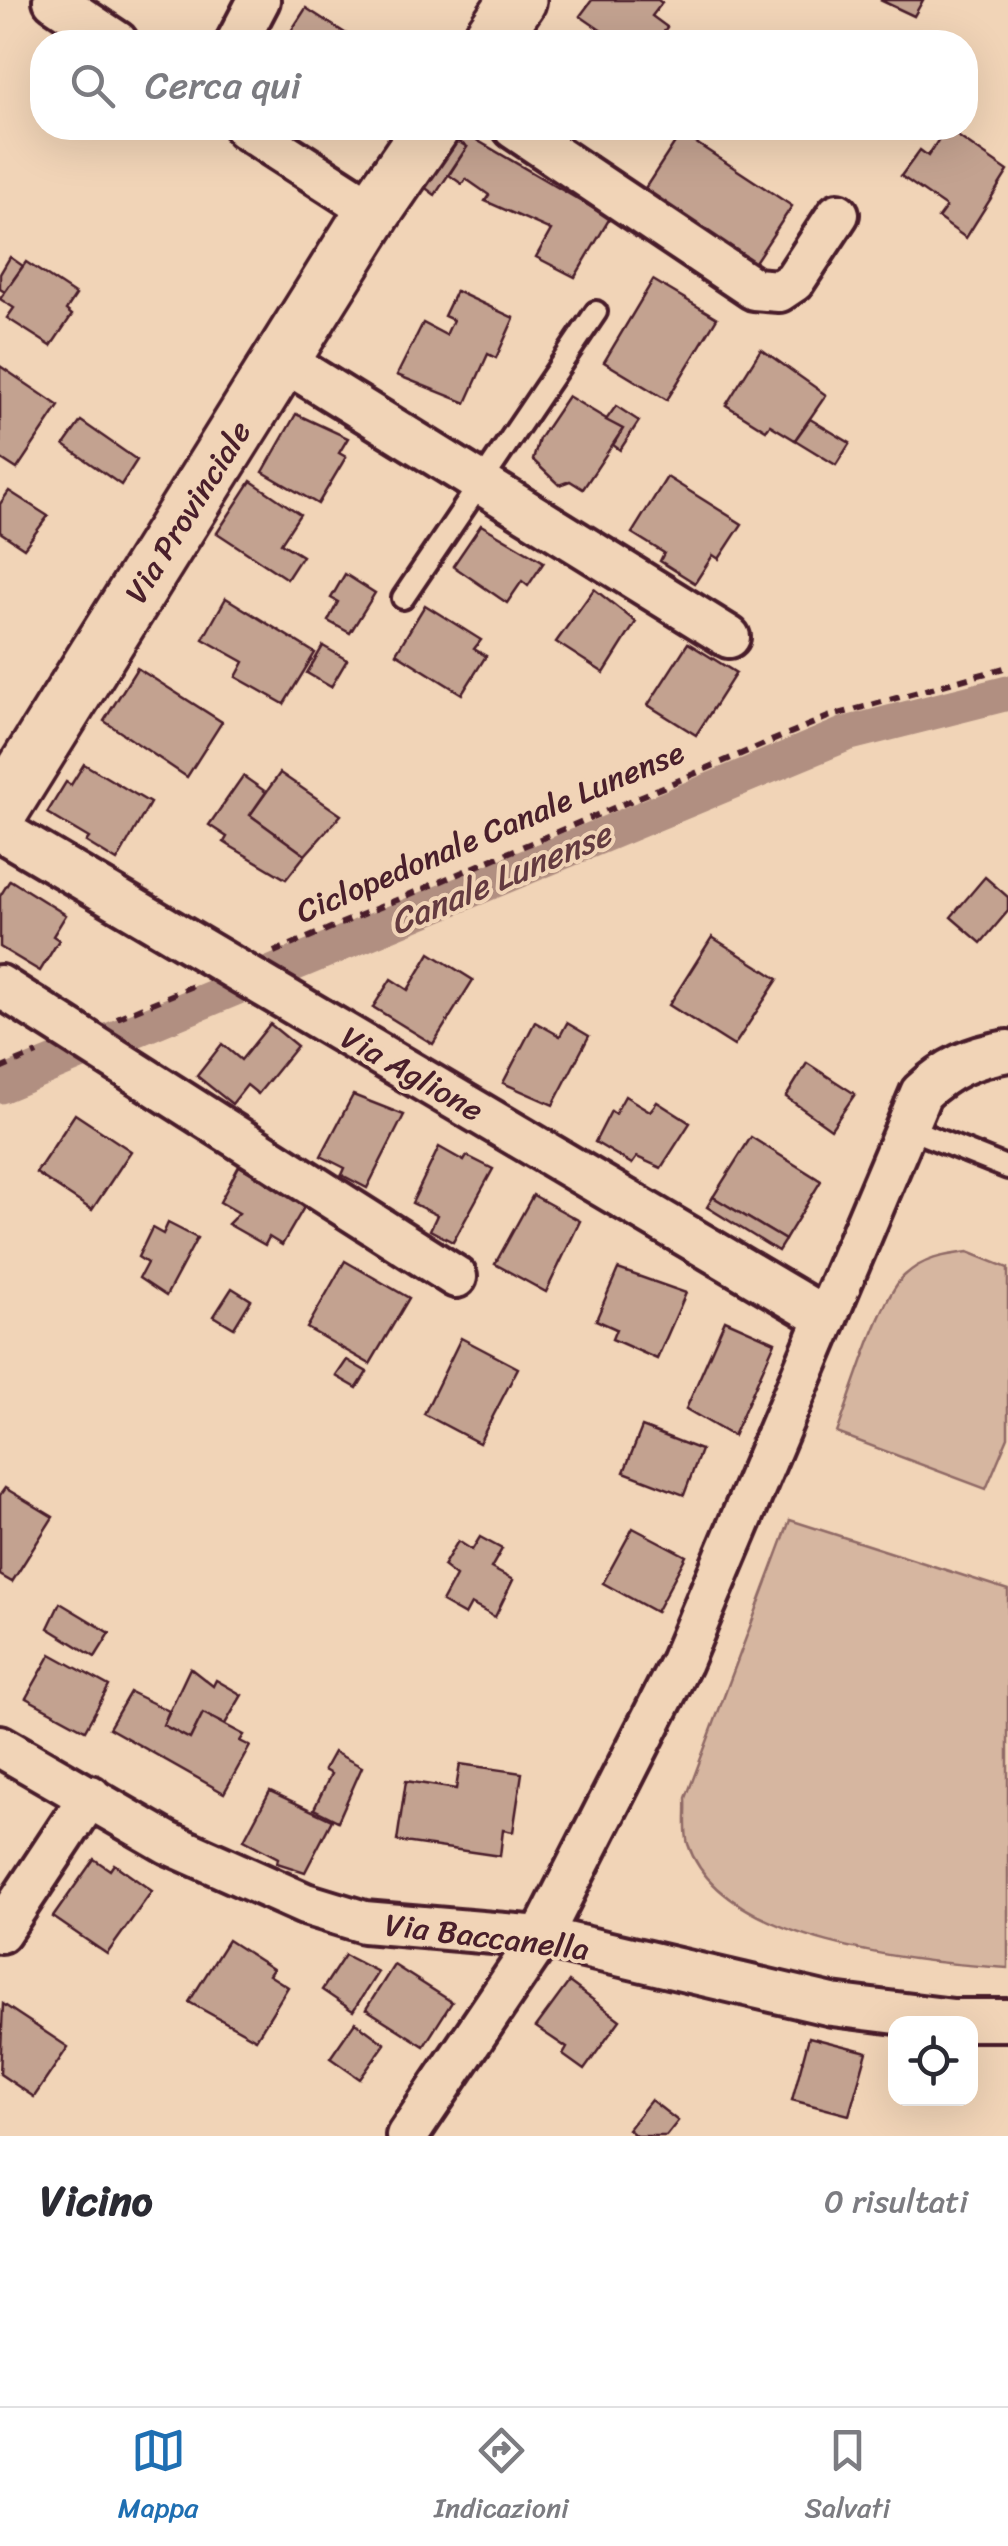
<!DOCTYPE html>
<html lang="it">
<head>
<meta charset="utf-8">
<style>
  body { margin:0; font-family:Sriracha,sans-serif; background:#f2f2f3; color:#2b2b33 }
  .controls { position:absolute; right:30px; bottom:30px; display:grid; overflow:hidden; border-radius:20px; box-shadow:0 10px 40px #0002 }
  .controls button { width:90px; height:90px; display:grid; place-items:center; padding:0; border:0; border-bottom:2px solid #e1e1e2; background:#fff; color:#2b2b33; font:50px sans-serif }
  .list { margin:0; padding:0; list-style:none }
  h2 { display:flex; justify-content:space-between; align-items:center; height:130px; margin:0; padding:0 40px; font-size:42px }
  h2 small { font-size:32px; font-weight:400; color:#7c7c81 }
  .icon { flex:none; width:55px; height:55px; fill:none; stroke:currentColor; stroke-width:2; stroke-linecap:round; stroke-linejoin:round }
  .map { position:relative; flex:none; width:1008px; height:2136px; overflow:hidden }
  .search { position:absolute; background:#fff; box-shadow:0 10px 40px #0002; left:30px; right:30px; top:30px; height:110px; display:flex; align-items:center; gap:25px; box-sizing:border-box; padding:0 35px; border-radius:40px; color:#7c7c81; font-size:38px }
  .sheet { height:270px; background:#fff }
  nav { display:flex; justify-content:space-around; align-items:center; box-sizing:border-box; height:140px; border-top:2px solid #e1e1e2; background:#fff; font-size:28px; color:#7c7c81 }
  nav a { display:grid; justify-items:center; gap:5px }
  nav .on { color:#1f6fb2 }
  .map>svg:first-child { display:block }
  .green { fill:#d6b6a0; stroke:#906a66; stroke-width:2.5 }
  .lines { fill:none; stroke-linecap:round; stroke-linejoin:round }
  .canal { stroke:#b18f81; stroke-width:35 }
  .building { fill:#c3a290; stroke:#4a1f2b; stroke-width:2.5 }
  .lane-casing { stroke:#4a1f2b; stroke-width:28 }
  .street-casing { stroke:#4a1f2b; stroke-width:48 }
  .secondary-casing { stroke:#4a1f2b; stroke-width:62 }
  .path { stroke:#4a1f2b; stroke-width:6; stroke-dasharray:10 8; stroke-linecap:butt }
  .lane { stroke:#f1d4b7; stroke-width:20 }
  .street { stroke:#f1d4b7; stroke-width:40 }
  .secondary { stroke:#f1d4b7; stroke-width:55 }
  .labels { text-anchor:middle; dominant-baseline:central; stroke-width:8; stroke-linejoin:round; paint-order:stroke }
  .street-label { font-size:32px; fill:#4a1f2b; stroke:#f1d4b7 }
  .water-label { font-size:35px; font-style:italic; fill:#643b40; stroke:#f1d4b7 }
</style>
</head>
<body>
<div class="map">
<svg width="1008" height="2136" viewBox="0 0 1008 2136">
  <rect width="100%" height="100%" fill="#f1d4b7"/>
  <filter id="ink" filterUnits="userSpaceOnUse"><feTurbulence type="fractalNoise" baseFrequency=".01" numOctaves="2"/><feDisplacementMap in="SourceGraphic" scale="20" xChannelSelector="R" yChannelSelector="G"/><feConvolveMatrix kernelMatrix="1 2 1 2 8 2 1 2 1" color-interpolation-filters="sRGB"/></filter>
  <g filter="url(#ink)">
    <g class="green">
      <path d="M968,1252l40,16v169l-22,52 -149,-56c14,-37 42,-133 67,-157 19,-18 40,-21 64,-24z"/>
      <path d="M790,1520l218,70v378c-88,-5 -287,-24 -320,-124 -4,-13 -1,-32 -2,-46z"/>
    </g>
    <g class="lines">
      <polyline class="canal" points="0,1086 846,734 1008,693"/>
    </g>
    <g class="building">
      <polygon points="592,0 658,0 662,3 652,16 667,27 657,42 632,42 624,37 618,42 580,16"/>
      <polygon points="880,0 923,0 914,16"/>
      <polygon points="306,8 359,42 284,42"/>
      <polygon points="456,128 610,218 575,277 536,257 551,230 485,201 489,195 466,179 462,184 449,175 467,147 451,137"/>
      <polygon points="946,128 1008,171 966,238 938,218 946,207 901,176 920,150 928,156"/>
      <polygon points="681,133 792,206 751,268 640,196"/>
      <polygon points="451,137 467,147 435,195 407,174"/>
      <polygon points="10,257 23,266 5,292 0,289 0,274"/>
      <polygon points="26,262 76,295 66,310 72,315 51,346 7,318 14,308 0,299"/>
      <polygon points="653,280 717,318 667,400 604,362"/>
      <polygon points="456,291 514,318 496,358 488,354 466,403 397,375 423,323 446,335 453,320 444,316"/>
      <polygon points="761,349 826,395 795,440 770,425 766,430 726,405"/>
      <polygon points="0,366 59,406 17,469 0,458"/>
      <polygon points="568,396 623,429 583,489 570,481 559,485 533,460 539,439"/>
      <polygon points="616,406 639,421 620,450 613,445 623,429 606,420"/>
      <polygon points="296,414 348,438 339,453 346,457 318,504 263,472"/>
      <polygon points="810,419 850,443 836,465 795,440"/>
      <polygon points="81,421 137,460 121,485 64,445"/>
      <polygon points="667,477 742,524 719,559 713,555 695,583 660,561 664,553 632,533"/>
      <polygon points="251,481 300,514 281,543 302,556 287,579 217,533"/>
      <polygon points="9,491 48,516 24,548 0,532 0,504"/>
      <polygon points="481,525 544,562 528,586 522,581 507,603 453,566"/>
      <polygon points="345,574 375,593 350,633 328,621 338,602 331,598"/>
      <polygon points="594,589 636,622 604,673 556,642"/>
      <polygon points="226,598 315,653 284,704 236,677 244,662 203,639"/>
      <polygon points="425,605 481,640 474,649 486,656 462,694 396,653"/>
      <polygon points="688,643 736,673 696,735 648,705"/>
      <polygon points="323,646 347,660 331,687 307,673"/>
      <polygon points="137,668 222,722 187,777 104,721"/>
      <polygon points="84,764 150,803 117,861 86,842 89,838 47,813 66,782 71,785"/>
      <polygon points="280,773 341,815 305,855 250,815"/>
      <polygon points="243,776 266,792 250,815 305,855 286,879 230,846 224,842 227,837 209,825"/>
      <polygon points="985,877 1008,897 1008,911 981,943 951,917"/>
      <polygon points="10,880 66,915 53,936 59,940 40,971 0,947 0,896"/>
      <polygon points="712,937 778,979 734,1046 669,1005"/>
      <polygon points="430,953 473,980 433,1044 373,1007 391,979 408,990"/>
      <polygon points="535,1022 560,1036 567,1023 589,1036 553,1105 503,1083"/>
      <polygon points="270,1024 297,1046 258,1094 247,1085 232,1104 197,1076 222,1044 241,1060"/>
      <polygon points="807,1063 855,1094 831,1129 786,1097"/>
      <polygon points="353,1095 404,1115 367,1188 342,1175 345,1168 321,1156"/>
      <polygon points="625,1096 650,1111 657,1102 690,1123 661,1168 637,1157 632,1164 595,1142 611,1111 615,1114"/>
      <polygon points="75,1114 131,1151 92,1210 36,1173"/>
      <polygon points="751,1137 821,1181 785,1240 713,1197"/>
      <polygon points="439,1147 464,1161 467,1156 493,1169 453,1242 430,1230 437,1215 412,1203"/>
      <polygon points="239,1166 306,1204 282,1245 269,1237 265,1245 228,1224 239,1213 220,1202"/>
      <polygon points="533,1195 580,1221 546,1292 495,1264"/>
      <polygon points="713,1197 785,1240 778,1251 707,1207"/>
      <polygon points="168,1223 197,1238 166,1296 139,1278 147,1263 138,1257 152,1228 163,1234"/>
      <polygon points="345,1261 409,1298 370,1364 307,1328"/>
      <polygon points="618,1269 686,1293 657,1359 612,1339 616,1329 596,1320"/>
      <polygon points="232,1288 251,1300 234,1328 214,1316"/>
      <polygon points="725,1320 775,1342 733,1436 686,1409"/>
      <polygon points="461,1338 518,1368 479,1443 424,1414"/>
      <polygon points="347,1360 367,1372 357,1388 336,1376"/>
      <polygon points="642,1427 701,1450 684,1495 624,1472"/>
      <polygon points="5,1488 53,1517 12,1582 0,1575 0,1495"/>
      <polygon points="633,1528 686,1556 656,1612 603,1583"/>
      <polygon points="480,1537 502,1549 491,1568 513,1580 495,1617 471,1604 465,1615 442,1602 456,1576 443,1566 458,1541 472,1550"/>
      <polygon points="60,1603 110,1633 95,1657 48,1628"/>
      <polygon points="51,1654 109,1686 85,1730 26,1698"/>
      <polygon points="190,1668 213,1686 216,1680 242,1695 225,1724 203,1713 190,1739 163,1725"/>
      <polygon points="130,1692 169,1711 163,1725 190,1739 203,1713 244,1735 240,1741 250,1746 224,1793 109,1728"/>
      <polygon points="334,1752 362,1767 338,1821 314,1809 331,1774 324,1770"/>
      <polygon points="460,1764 522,1773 513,1832 503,1830 500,1856 397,1841 406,1781 456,1789"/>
      <polygon points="270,1791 332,1820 305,1872 277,1863 278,1858 244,1840"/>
      <polygon points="94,1859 110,1870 114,1864 152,1891 107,1954 53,1917"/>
      <polygon points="228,1940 273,1969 269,1975 288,1987 256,2039 189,2002"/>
      <polygon points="345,1955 378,1972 353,2011 322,1990"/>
      <polygon points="394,1965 452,2002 424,2046 366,2009"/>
      <polygon points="569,1982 620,2020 584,2070 563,2055 567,2048 536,2027"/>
      <polygon points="3,2004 68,2047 34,2097 0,2074"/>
      <polygon points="355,2022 385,2044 360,2079 330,2058"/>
      <polygon points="809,2037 867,2052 849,2115 792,2100"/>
      <polygon points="651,2100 678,2121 666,2136 636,2136 628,2129"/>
    </g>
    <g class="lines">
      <defs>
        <g id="lane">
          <polyline points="403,598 596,312"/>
          <polyline points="905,1127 1008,1168"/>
        </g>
        <g id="street">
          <polyline points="54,0 117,42"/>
          <polyline points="237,42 259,0"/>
          <polyline points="245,128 374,211"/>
          <polyline points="514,128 754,289 779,291 794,281 838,214"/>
          <polyline points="284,361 729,637"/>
          <polyline points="0,830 824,1317"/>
          <polyline points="0,986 456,1277"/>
          <polyline points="0,1746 168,1843 305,1904 364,1922 541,1937 832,2005 953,2020 1008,2020"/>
          <polyline points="0,1932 90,1796"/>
          <path d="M407,2136l134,-199 140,-275 240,-569c26,-25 51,-36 87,-42"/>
        </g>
        <g id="secondary">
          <polyline points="489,42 518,0"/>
          <polyline points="0,811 374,211 431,128"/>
        </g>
      </defs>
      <use href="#lane" class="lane-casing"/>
      <use href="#street" class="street-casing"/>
      <use href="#secondary" class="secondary-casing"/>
      <g class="path">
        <polyline points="274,952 828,717 1008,667"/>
        <polyline points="117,1018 193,986"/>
        <polyline points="0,1069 37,1053"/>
      </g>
      <use href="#lane" class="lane"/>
      <use href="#street" class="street"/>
      <use href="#secondary" class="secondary"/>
    </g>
  </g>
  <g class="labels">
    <g class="street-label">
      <text transform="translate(188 512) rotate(-58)">Via Provinciale</text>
      <text transform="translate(490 832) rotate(-23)">Ciclopedonale Canale Lunense</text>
      <text transform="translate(412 1074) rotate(30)">Via Aglione</text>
      <text transform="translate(487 1937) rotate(7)">Via Baccanella</text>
    </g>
    <g class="water-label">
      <text transform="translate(500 878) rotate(-23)">Canale Lunense</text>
    </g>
  </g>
</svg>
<div class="controls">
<button><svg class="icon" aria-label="locate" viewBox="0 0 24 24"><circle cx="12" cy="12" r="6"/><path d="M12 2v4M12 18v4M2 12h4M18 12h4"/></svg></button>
</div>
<div class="search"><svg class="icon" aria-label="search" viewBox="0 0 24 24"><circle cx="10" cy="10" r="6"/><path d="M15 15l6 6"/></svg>Cerca qui</div>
</div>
<section class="sheet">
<h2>Vicino<small>0 risultati</small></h2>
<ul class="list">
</ul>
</section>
<nav>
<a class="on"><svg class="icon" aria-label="map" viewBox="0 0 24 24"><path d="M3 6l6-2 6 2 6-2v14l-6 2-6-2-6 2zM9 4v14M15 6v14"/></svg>Mappa</a>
<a><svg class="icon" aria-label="directions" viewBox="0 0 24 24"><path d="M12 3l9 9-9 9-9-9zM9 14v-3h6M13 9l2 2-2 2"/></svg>Indicazioni</a>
<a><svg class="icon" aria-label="saved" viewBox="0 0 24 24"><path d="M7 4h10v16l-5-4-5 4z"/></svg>Salvati</a>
</nav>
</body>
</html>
